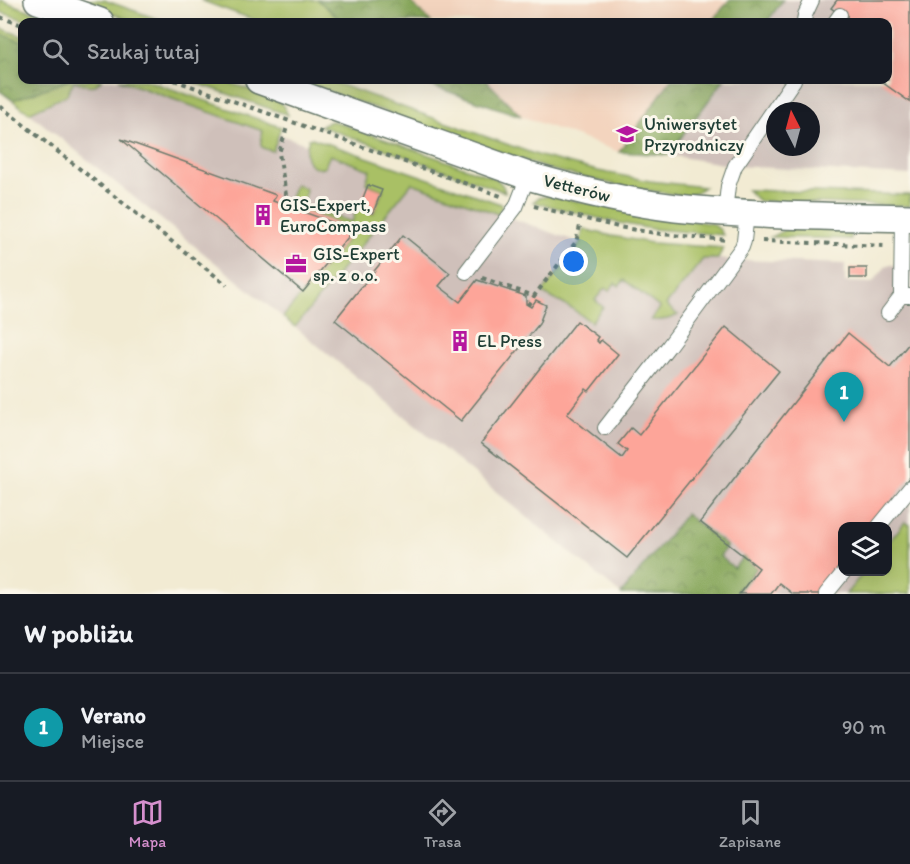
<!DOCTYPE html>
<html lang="pl">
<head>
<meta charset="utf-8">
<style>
  body { margin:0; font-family:Itim,sans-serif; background:#20242c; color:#f1f3f6 }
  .controls { position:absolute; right:18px; bottom:18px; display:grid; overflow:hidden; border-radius:12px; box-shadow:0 6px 24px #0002 }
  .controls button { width:54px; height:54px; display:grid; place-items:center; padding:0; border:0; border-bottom:2px solid #363941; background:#171b24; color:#f1f3f6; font:30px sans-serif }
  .compass { position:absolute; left:766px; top:102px; width:54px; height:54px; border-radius:50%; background:#171b24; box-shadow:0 6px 24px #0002; rotate:354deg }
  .you { position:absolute; left:574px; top:262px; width:21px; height:21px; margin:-15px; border:4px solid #fff; border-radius:50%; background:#1a73e8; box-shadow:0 0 0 9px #1a73e833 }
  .badge { display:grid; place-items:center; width:39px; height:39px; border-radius:50%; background:#d690ce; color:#fff; font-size:20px; font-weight:700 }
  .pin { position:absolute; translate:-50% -50px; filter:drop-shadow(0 2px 3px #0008) }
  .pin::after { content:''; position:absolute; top:32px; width:21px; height:18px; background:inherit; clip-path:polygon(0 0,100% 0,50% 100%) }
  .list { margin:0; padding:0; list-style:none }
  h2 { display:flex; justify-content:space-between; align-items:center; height:78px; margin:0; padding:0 24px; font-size:26px }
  h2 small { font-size:20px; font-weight:400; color:#9ea1a6 }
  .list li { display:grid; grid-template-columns:39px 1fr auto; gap:18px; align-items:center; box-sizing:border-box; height:108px; padding:0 24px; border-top:2px solid #363941 }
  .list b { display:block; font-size:22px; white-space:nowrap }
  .list p { margin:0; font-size:20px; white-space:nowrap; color:#9ea1a6 }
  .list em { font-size:20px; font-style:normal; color:#9ea1a6 }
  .icon { flex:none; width:33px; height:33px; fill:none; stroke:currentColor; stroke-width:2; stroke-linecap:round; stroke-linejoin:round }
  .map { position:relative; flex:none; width:910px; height:594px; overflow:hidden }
  .search { position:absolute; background:#171b24; box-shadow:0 6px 24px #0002; left:18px; right:18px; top:18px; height:66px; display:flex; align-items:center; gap:15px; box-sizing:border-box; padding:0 21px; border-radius:12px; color:#9ea1a6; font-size:22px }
  .sheet { height:186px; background:#171b24 }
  nav { display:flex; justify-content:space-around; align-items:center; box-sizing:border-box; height:84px; border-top:2px solid #363941; background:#171b24; font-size:16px; color:#9ea1a6 }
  nav a { display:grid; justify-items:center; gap:3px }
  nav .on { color:#d690ce }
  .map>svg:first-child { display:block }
  .built { fill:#f3d4be }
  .industrial { fill:#cfc0ba; fill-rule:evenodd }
  .green { fill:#a9c065; stroke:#647e4c; stroke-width:1.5 }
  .forest { fill:url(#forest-crowns); stroke:#527247; stroke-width:1.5 }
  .building { fill:#fda599 }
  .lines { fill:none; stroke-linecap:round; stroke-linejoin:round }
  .lane-casing { stroke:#697a6c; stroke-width:16 }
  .street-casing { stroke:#697a6c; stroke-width:30 }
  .path { stroke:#697a6c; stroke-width:4; stroke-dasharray:4.5 4.5; stroke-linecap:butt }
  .lane { stroke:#fff; stroke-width:14 }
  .street { stroke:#fff; stroke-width:27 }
  .labels { text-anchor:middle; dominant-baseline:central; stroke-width:6; stroke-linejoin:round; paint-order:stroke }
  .poi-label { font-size:18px; fill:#1f3d34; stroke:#fbf7ec; text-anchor:start }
  .street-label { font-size:18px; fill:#1f3d34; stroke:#fbf7ec }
</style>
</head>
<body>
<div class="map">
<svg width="910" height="594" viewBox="0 0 910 594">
  <defs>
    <pattern id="forest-crowns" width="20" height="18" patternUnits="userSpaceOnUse" patternTransform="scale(1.5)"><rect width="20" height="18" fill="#86a65a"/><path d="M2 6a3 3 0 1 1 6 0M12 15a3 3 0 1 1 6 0" fill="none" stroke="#6d884b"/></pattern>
  </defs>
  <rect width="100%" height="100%" fill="#fbf7ec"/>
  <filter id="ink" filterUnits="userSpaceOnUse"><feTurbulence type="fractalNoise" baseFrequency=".0167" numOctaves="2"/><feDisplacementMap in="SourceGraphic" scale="12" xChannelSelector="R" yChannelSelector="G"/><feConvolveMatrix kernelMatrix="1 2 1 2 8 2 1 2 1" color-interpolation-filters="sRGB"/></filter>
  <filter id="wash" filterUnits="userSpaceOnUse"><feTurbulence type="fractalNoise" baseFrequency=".008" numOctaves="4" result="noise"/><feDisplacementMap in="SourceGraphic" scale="24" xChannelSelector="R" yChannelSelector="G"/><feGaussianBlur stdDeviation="1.35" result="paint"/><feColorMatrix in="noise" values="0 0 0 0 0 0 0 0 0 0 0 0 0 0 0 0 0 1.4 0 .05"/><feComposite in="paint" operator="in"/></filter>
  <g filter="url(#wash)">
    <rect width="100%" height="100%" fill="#f2ebd3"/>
    <g class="built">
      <polygon points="200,0 783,0 767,22 260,22"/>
      <polygon points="414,80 724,80 668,155 619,152 521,116"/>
    </g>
    <g class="industrial">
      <path d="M783,0h127v175l-175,-9 -67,-11 56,-75h164v-58h-121zM775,111h36v36h-36z"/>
      <path d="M70,80h58l486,175 231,9v18l27,1 15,-18h23v329h-289l-326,-267 -282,-227zM842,526h46v46h-46z"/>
    </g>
    <g class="green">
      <polygon points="0,0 62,22 30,22 0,12"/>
      <polygon points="73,0 104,0 166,22 136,22"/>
      <polygon points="200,0 318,0 343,22 260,22"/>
      <path d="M0,28l22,8v44h79c-7,10 -17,4 -27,1l-7,14 -38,18 -29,-22z"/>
      <path d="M119,80h27l135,47 -8,24c-16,-3 -13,-6 -10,-20z"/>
      <polygon points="188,80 221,80 274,98 283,105 288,115"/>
      <polygon points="296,80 327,80 540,156 598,171 650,181 704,187 695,193 686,196 630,188 548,169"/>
      <polygon points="331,121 336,122 497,179 503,186 505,192 320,126"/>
      <path d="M312,138l186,65 3,1 1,3 -4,7 -86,-31 -117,144 -12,-10 73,-88 -68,-25 7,-20 10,4 1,3 -4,14 50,17 5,-14 16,6 10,-24 -17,-7 4,-13 -40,-15 -6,13c-18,2 -21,-15 -15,-29z"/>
      <polygon points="747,190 910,195 910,206 759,201"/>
      <polygon points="548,196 713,224 720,230 723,235 652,229 614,222 533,202 538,198"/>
      <polygon points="798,227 848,229 851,232 851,239 771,237 786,229"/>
      <path d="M583,229l29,7 40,7 71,5 -5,11h-15l-37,46 12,10c-10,5 -17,6 -27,5l9,-12 -36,-28 -5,6 -4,-3 -6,8 -4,-3 -10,12 8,7 -12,15 -20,-14 -29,-15 38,-50z"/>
      <polygon points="905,522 910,525 910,594 846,594 864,572 888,572 888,543"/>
    </g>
    <g class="forest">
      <polygon points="318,0 409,0 431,22 343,22"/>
      <polygon points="729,0 783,0 767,22 712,22"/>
      <polygon points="0,34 22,42 22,80 70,80 13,100 0,91"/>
      <polygon points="414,80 486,80 521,116"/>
      <polygon points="671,80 724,80 668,155 619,152"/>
      <polygon points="686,514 727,546 720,556 734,568 743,557 757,568 736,594 621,594"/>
    </g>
    <g id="blocks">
      <g class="building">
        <polygon points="837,0 910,0 910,102 879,80 888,80 888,22 851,22 831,8"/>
        <polygon points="121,139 276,195 273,201 354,230 303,292"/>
        <polygon points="368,185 382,190 373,213 359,208"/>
        <polygon points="403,235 450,273 439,286 460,302 477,280 526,296 526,304 531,307 536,300 546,305 539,324 461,421 335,320"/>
        <rect x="850" y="268" width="17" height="10"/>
        <polygon points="577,321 598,337 596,340 599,343 601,340 618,354 589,391 586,389 567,414 622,458 627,451 618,444 631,428 639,435 726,327 779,371 627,558 481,443"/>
        <polygon points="848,333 890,367 910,342 910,477 872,526 842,526 842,564 819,594 793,594 779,583 771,594 739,594 759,568 700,522"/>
      </g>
    </g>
  </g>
  <g filter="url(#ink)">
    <use href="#blocks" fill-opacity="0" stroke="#697a6c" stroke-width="1.5"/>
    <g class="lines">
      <defs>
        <g id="lane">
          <polyline points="804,22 805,15 812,0"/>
          <polyline points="835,22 840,15"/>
          <polyline points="725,212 728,186 735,166 794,80"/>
          <polyline points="902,218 901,296 910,296"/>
          <polyline points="466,272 516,207 528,176"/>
          <polyline points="888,313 901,296"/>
          <polyline points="605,428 668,347 742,247 744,241 747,213"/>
          <polyline points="879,526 910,488"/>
          <polyline points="826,594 844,572"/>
        </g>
        <g id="street">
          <polyline points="38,0 100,22"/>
          <path d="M259,80l269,96c49,14 98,26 148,32 78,8 156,8 234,10"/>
        </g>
      </defs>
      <use href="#lane" class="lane-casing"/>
      <use href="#street" class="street-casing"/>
      <g class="path">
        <polyline points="0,17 22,25"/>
        <polyline points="174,80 501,196"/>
        <polyline points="160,81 161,80"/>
        <polyline points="0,106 227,285"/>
        <polyline points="286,195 279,153 287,127"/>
        <polyline points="534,206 618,227 661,234 727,240"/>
        <polyline points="762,241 886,246"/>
        <polyline points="482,278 534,296 576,242 580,226"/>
        <polyline points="528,305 534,296"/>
      </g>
      <use href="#lane" class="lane"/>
      <use href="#street" class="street"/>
    </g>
  </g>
  <defs>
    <symbol id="university-bare" viewBox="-9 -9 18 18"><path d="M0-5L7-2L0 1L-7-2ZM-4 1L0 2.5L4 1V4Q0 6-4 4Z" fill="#b5179e" stroke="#fbf7ec" stroke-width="2.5" paint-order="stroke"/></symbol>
    <symbol id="building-bare" viewBox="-9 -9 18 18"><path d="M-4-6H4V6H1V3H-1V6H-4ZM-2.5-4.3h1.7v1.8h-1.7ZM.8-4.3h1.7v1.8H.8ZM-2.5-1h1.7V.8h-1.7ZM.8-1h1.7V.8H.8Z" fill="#b5179e" stroke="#fbf7ec" stroke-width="2.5" paint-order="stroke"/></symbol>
    <symbol id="office-bare" viewBox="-9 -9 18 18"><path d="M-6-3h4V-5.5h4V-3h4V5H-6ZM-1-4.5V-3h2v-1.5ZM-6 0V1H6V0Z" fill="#b5179e" stroke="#fbf7ec" stroke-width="2.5" paint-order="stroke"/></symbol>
  </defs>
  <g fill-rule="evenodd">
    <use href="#university-bare" x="612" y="119" width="30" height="30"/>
    <use href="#building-bare" x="248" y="200" width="30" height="30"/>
    <use href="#office-bare" x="281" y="249" width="30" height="30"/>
    <use href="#building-bare" x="445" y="326" width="30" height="30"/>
  </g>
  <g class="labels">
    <g class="poi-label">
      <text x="644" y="124">Uniwersytet<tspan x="644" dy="21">Przyrodniczy</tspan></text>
      <text x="280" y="205">GIS-Expert,<tspan x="280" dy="21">EuroCompass</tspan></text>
      <text x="313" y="254">GIS-Expert<tspan x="313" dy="21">sp. z o.o.</tspan></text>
      <text x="477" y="341">EL Press</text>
    </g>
    <g class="street-label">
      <text transform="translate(577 188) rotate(14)">Vetterów</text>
    </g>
  </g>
</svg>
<div class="controls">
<button><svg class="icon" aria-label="layers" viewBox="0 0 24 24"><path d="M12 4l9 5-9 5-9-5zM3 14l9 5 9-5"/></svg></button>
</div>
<svg class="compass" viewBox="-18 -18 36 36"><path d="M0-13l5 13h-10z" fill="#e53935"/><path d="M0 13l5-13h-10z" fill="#9ea1a6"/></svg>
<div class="you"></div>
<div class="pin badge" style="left:844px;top:422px;background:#0f9aa8">1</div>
<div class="search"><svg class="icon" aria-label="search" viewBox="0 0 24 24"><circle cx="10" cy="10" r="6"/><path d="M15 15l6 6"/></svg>Szukaj tutaj</div>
</div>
<section class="sheet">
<h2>W pobliżu<small></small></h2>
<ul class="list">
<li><span class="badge" style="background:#0f9aa8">1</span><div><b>Verano</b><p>Miejsce</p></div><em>90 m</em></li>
</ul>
</section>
<nav>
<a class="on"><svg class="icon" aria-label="map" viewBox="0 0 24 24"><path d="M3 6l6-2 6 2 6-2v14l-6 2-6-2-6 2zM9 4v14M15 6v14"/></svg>Mapa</a>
<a><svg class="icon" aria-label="directions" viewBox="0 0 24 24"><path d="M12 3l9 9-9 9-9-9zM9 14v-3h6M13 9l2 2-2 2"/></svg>Trasa</a>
<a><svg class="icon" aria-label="saved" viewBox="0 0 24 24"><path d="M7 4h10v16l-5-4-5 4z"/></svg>Zapisane</a>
</nav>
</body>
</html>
